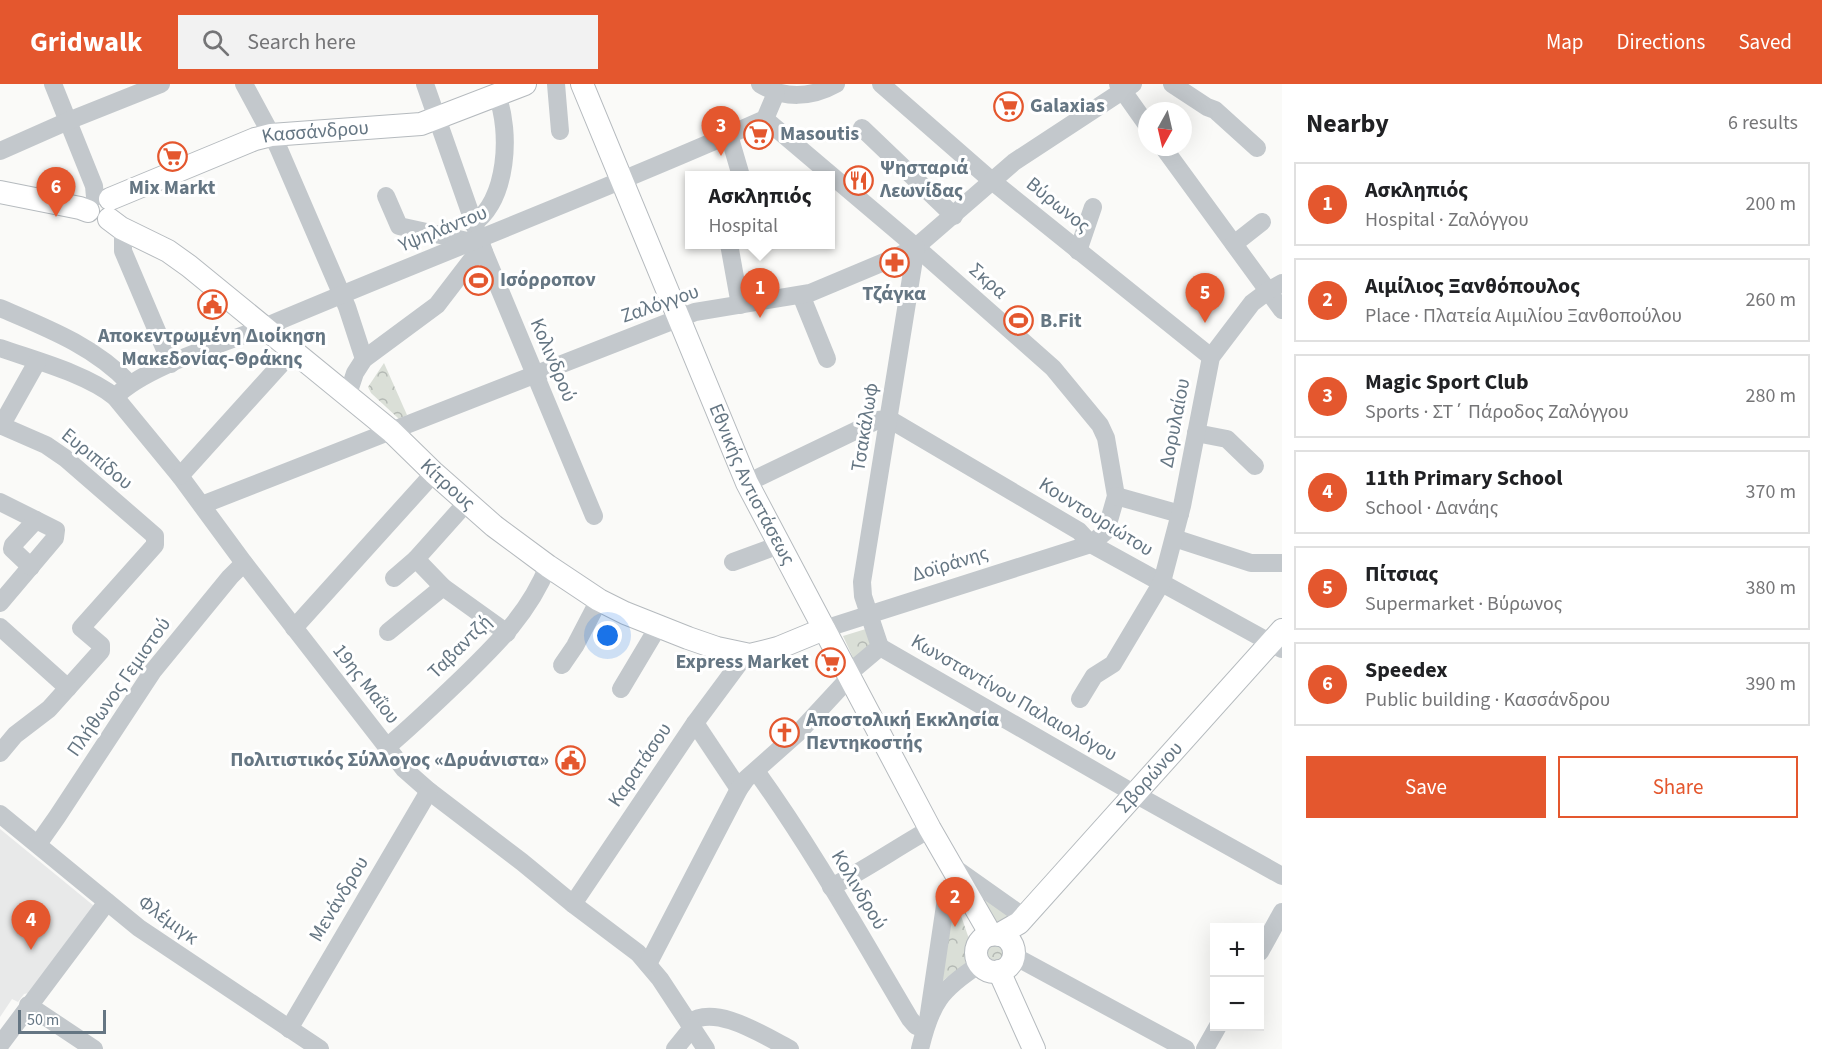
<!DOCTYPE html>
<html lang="en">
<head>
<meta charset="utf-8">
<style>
  body { margin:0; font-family:"Source Sans 3",sans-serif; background:#f2f2f2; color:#202124 }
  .controls { position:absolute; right:18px; bottom:18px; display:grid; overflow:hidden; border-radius:0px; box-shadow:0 6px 24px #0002 }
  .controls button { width:54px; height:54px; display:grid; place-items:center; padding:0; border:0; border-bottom:2px solid #e0e0e0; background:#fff; color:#202124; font:30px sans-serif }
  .compass { position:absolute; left:1138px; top:18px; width:54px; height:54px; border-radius:50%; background:#fff; box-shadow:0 6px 24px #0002; rotate:188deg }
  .scale { position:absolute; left:18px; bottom:15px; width:88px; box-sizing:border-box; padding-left:6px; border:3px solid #657683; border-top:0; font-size:16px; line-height:21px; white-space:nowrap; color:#657683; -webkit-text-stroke:4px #fff; paint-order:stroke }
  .you { position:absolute; left:608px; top:552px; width:21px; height:21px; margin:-15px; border:4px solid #fff; border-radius:50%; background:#1a73e8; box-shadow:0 0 0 9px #1a73e833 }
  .badge { display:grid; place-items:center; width:39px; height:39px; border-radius:50%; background:#e4572e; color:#fff; font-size:20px; font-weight:700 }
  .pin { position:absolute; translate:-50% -50px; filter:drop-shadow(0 2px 3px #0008) }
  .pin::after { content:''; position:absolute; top:32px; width:21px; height:18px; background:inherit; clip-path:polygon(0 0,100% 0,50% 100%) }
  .popup { position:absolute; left:685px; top:87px; width:150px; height:78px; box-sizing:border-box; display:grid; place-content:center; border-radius:0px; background:#fff; filter:drop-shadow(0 2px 4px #0005); font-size:20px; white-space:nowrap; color:#757577 }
  .popup b { font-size:22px; color:#202124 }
  .popup::after { content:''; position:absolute; left:50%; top:100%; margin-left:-12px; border:12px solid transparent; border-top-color:#fff }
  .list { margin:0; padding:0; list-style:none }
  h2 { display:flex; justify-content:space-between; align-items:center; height:78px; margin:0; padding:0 24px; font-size:26px }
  h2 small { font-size:20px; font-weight:400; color:#757577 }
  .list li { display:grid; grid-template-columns:39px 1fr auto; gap:18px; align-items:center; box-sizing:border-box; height:84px; margin:0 12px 12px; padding:0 12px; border:2px solid #e0e0e0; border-radius:0px }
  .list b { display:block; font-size:22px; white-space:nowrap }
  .list p { margin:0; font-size:20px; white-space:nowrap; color:#757577 }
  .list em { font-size:20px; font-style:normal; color:#757577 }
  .actions { display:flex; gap:12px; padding:18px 24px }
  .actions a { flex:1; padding:14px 0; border:2px solid #e4572e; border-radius:0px; text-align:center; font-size:21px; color:#e4572e }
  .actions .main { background:#e4572e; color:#fff }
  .icon { flex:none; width:33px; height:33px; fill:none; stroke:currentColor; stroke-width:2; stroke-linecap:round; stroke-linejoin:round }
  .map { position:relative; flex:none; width:1282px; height:965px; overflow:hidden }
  header { display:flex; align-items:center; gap:36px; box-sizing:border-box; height:84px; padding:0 30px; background:#e4572e; color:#fff }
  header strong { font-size:28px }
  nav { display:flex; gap:33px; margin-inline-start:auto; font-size:21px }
  .search { width:420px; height:54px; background:#f2f2f2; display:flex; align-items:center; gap:15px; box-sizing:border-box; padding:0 21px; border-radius:0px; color:#757577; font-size:22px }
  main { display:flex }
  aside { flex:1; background:#fff }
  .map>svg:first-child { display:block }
  .built { fill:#e8e9e9 }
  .park { fill:url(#park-crowns) }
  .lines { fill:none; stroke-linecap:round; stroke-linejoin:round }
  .major-casing { stroke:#b5babe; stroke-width:24 }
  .minor { stroke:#c3c8cc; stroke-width:18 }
  .major { stroke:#fff; stroke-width:22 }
  .labels { text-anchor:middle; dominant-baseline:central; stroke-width:6; stroke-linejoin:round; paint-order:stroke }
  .poi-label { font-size:20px; font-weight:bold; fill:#657683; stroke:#fff; text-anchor:start }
  .street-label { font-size:20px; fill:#657683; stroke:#fff }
</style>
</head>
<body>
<header>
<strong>Gridwalk</strong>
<div class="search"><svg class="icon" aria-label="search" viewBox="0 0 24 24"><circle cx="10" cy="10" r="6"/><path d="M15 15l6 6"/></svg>Search here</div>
<nav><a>Map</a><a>Directions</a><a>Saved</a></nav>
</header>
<main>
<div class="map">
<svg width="1282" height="965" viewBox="0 0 1282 965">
  <defs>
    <pattern id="park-crowns" width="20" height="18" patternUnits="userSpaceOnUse" patternTransform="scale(1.5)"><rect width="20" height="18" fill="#dadfd7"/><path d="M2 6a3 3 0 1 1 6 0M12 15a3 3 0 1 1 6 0" fill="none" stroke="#b4b9b4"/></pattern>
  </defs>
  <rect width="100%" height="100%" fill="#fafaf8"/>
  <polygon class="built" points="0,745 94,822 29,909 24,910 18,918 12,915 0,933"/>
  <g class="park">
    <polygon points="384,279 407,331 399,335 371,309 368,303"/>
    <polygon points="869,544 873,557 854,576 843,552"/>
    <polygon points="960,791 1013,830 996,841"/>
    <polygon points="953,808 969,855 965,862 966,880 945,895 935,907"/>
    <circle cx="995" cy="869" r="12"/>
  </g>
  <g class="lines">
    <defs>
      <g id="major">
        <path id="s1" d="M582,0l165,399 183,346 61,106"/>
        <polyline points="0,108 80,124 88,127"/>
        <path id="s2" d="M110,115l145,-60 16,-4 150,-11 104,-40"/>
        <path id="s3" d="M109,135l12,9 47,23 21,15 202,165 43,42 60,53 54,40 51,34 26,13 63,25 29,10 33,7 28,-7 46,-19"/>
        <circle cx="995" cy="869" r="19"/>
        <path id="s4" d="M998,851l21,-12 263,-293"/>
        <polyline points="999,887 1034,965"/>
      </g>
    </defs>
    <use href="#major" class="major-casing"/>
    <g class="minor">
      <polyline points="53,0 94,102 95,113"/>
      <polyline points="244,0 278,63 347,223 364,275"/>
      <polyline points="425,0 484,168 594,432"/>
      <polyline points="556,0 560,47"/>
      <path d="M760,0c24,15 51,14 76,0"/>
      <polyline points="881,0 992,97 1211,273"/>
      <polyline points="1118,0 1147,41"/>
      <polyline points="1172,0 1207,23 1215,26 1257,64"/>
      <polyline points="765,35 916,163 1053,284 1100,341 1106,354 1116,412 1106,447 1091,460 824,545"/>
      <polyline points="862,44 954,132"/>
      <polyline points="729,51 741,92"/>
      <polyline points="1163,63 1282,226"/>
      <polyline points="0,67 68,37 161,0"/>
      <polyline points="386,112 399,142 472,158"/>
      <path d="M473,140c35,-25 38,-92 24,-129"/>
      <polyline points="123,145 123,167 171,280"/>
      <polyline points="729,160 740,221"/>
      <polyline points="1234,160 1262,138"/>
      <polyline points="1078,167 1093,123"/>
      <polyline points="801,211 827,275"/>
      <path d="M0,224c47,20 94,38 130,76"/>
      <path d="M0,264c34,12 87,26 115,49l65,79 64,87 160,206 25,22 93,71 51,42 65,49 22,26 46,70"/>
      <polyline points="348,310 355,289 364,275 437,221 473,174 484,168"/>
      <path d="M115,313c31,-31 105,-52 147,-69 167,-71 337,-135 503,-209l11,-26"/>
      <polyline points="0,341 46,361 65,374 155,452 155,461 81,544 101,561 101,567 49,625 15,651 0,669"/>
      <polyline points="1,342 37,278"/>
      <polyline points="1196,349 1227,355 1255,382"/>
      <polyline points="180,392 293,267"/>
      <polyline points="747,399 878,336 889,335 1079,447 1091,460 1282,565"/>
      <polyline points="1116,412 1180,430"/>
      <polyline points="0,418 56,446 55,454 0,519"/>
      <polyline points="202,421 695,228 810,209 896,173 916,163 1014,78 1133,0"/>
      <polyline points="1174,454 1251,479 1282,479"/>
      <polyline points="416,475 443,503 507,549"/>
      <polyline points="733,478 779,461"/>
      <polyline points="31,483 12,465 13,461 36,436"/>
      <polyline points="394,494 416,475 467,418"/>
      <polyline points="0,543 68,604"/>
      <polyline points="294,544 434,389"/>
      <polyline points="388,548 443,503"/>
      <polyline points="880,563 1135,710 1282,792"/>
      <polyline points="562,581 575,562 599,516"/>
      <polyline points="848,590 880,563 863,512 862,498 916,163"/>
      <polyline points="621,605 658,543"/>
      <polyline points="1080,615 1094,592 1113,580 1162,498 1182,422 1211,273 1252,219 1268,207 1282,199"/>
      <polyline points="695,639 739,705"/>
      <path d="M387,663c26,-22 50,-45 75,-69 35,-34 67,-65 86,-112"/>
      <path d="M756,687c57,79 104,164 154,248l6,7 9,2"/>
      <polyline points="0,730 139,844 320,965"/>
      <polyline points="38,760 57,733 153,587 230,493 244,479"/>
      <polyline points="952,782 1024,833"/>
      <path d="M831,803c34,-17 65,-39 99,-58"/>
      <polyline points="573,820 695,639 741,577 750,571"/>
      <polyline points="1260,868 1282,828"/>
      <polyline points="1014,872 1186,965"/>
      <polyline points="648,880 739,705 746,695 800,647 850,593"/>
      <polyline points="28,921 94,965"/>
      <polyline points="928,936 947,808 956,802"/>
      <path d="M689,939c26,-20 75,13 101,26"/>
      <polyline points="289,945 429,707"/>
      <polyline points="0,961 107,818"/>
      <polyline points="675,965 692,944"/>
      <path d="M920,965c11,-46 20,-59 60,-85"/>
      <polyline points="1205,965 1218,942"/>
    </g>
    <use href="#major" class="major"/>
  </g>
  <defs>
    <symbol id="supermarket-ring" viewBox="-11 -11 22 22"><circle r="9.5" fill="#fff" stroke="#e4572e" stroke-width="1.5"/><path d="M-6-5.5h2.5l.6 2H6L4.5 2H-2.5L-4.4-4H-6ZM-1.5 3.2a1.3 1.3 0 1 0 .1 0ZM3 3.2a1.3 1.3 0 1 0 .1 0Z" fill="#e4572e"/></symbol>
    <symbol id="restaurant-ring" viewBox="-11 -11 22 22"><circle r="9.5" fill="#fff" stroke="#e4572e" stroke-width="1.5"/><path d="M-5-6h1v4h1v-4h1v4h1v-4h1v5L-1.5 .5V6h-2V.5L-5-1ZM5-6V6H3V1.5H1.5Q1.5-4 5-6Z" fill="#e4572e"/></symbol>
    <symbol id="pharmacy-ring" viewBox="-11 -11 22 22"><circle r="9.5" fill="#fff" stroke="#e4572e" stroke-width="1.5"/><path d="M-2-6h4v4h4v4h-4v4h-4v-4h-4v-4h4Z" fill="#e4572e"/></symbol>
    <symbol id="stadium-ring" viewBox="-11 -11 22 22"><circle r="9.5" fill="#fff" stroke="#e4572e" stroke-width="1.5"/><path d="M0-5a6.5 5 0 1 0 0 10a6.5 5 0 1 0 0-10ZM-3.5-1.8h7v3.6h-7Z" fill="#e4572e"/></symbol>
    <symbol id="civic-ring" viewBox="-11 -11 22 22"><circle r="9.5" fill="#fff" stroke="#e4572e" stroke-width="1.5"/><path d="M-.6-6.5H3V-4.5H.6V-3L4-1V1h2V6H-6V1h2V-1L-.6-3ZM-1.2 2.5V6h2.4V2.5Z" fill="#e4572e"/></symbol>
    <symbol id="church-ring" viewBox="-11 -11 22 22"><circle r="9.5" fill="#fff" stroke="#e4572e" stroke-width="1.5"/><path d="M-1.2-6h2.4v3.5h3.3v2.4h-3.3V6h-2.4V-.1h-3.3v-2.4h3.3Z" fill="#e4572e"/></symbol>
  </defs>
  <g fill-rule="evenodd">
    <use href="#supermarket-ring" x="992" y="6" width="33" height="33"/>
    <use href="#supermarket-ring" x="742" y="34" width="33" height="33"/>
    <use href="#supermarket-ring" x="156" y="56" width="33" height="33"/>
    <use href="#restaurant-ring" x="842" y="80" width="33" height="33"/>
    <use href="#pharmacy-ring" x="878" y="162" width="33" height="33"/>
    <use href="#stadium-ring" x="462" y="180" width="33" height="33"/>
    <use href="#civic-ring" x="196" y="204" width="33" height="33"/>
    <use href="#stadium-ring" x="1002" y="220" width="33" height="33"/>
    <use href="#supermarket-ring" x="814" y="562" width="33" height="33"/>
    <use href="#church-ring" x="768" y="632" width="33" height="33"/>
    <use href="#civic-ring" x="554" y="660" width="33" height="33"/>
  </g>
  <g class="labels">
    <g class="poi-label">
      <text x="1030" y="22">Galaxias</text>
      <text x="780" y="50">Masoutis</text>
      <text x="880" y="84">Ψησταριά<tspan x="880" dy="23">Λεωνίδας</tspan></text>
      <text x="172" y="104" text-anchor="middle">Mix Markt</text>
      <text x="500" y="196">Ισόρροπον</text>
      <text x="894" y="210" text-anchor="middle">Τζάγκα</text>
      <text x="1040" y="237">B.Fit</text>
      <text x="212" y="252" text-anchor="middle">Αποκεντρωμένη Διοίκηση<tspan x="212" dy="23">Μακεδονίας-Θράκης</tspan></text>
      <text x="809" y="578" text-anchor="end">Express Market</text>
      <text x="806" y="636">Αποστολική Εκκλησία<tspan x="806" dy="23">Πεντηκοστής</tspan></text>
      <text x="549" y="676" text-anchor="end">Πολιτιστικός Σύλλογος «Δρυάνιστα»</text>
    </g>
    <g class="street-label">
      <text stroke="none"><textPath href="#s2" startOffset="218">Κασσάνδρου</textPath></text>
      <text transform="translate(1058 121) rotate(39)">Βύρωνος</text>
      <text transform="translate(443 145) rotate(-22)">Υψηλάντου</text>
      <text transform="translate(988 197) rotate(41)">Σκρα</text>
      <text transform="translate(660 220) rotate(-19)">Ζαλόγγου</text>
      <text transform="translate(553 276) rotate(67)">Κολινδρού</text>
      <text transform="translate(1175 339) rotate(-79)">Δορυλαίου</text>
      <text transform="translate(865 343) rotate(-81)">Τσακάλωφ</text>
      <text transform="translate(97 375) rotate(39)">Ευριπίδου</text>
      <text stroke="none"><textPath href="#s3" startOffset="432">Κίτρους</textPath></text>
      <text stroke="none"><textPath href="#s1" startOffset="435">Εθνικής Αντιστάσεως</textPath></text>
      <text transform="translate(1096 433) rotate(32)">Κουντουριώτου</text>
      <text transform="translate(950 480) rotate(-17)">Δοϊράνης</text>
      <text transform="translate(460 563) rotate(-45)">Ταβαντζή</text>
      <text transform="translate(366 600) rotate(52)">19ης Μαΐου</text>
      <text transform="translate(119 603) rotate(-55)">Πλήθωνος Γεμιστού</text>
      <text transform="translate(1014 614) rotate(30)">Κωνσταντίνου Παλαιολόγου</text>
      <text transform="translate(640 681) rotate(-56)">Καρατάσου</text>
      <text stroke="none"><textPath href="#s4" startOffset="220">Σβορώνου</textPath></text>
      <text transform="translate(859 806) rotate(59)">Κολινδρού</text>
      <text transform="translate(339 815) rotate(-59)">Μενάνδρου</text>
      <text transform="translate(168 836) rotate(36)">Φλέμιγκ</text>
    </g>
  </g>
</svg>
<div class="controls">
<button>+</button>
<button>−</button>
</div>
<svg class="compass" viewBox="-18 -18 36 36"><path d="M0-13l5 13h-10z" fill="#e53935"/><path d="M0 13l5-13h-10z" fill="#757577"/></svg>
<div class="scale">50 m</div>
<div class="you"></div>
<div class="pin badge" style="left:760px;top:234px">1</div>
<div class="popup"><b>Ασκληπιός</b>Hospital</div>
<div class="pin badge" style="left:955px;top:843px">2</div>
<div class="pin badge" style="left:721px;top:72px">3</div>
<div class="pin badge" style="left:31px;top:866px">4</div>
<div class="pin badge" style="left:1205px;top:239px">5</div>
<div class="pin badge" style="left:56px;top:133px">6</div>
</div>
<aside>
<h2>Nearby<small>6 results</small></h2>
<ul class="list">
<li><span class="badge">1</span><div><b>Ασκληπιός</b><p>Hospital · Ζαλόγγου</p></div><em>200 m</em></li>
<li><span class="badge">2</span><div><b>Αιμίλιος Ξανθόπουλος</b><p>Place · Πλατεία Αιμιλίου Ξανθοπούλου</p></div><em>260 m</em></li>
<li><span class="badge">3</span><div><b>Magic Sport Club</b><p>Sports · ΣΤ΄ Πάροδος Ζαλόγγου</p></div><em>280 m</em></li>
<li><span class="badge">4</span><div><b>11th Primary School</b><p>School · Δανάης</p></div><em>370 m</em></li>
<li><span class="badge">5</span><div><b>Πίτσιας</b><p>Supermarket · Βύρωνος</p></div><em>380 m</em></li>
<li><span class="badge">6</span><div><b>Speedex</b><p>Public building · Κασσάνδρου</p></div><em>390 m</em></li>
</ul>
<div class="actions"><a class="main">Save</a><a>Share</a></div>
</aside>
</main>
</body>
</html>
